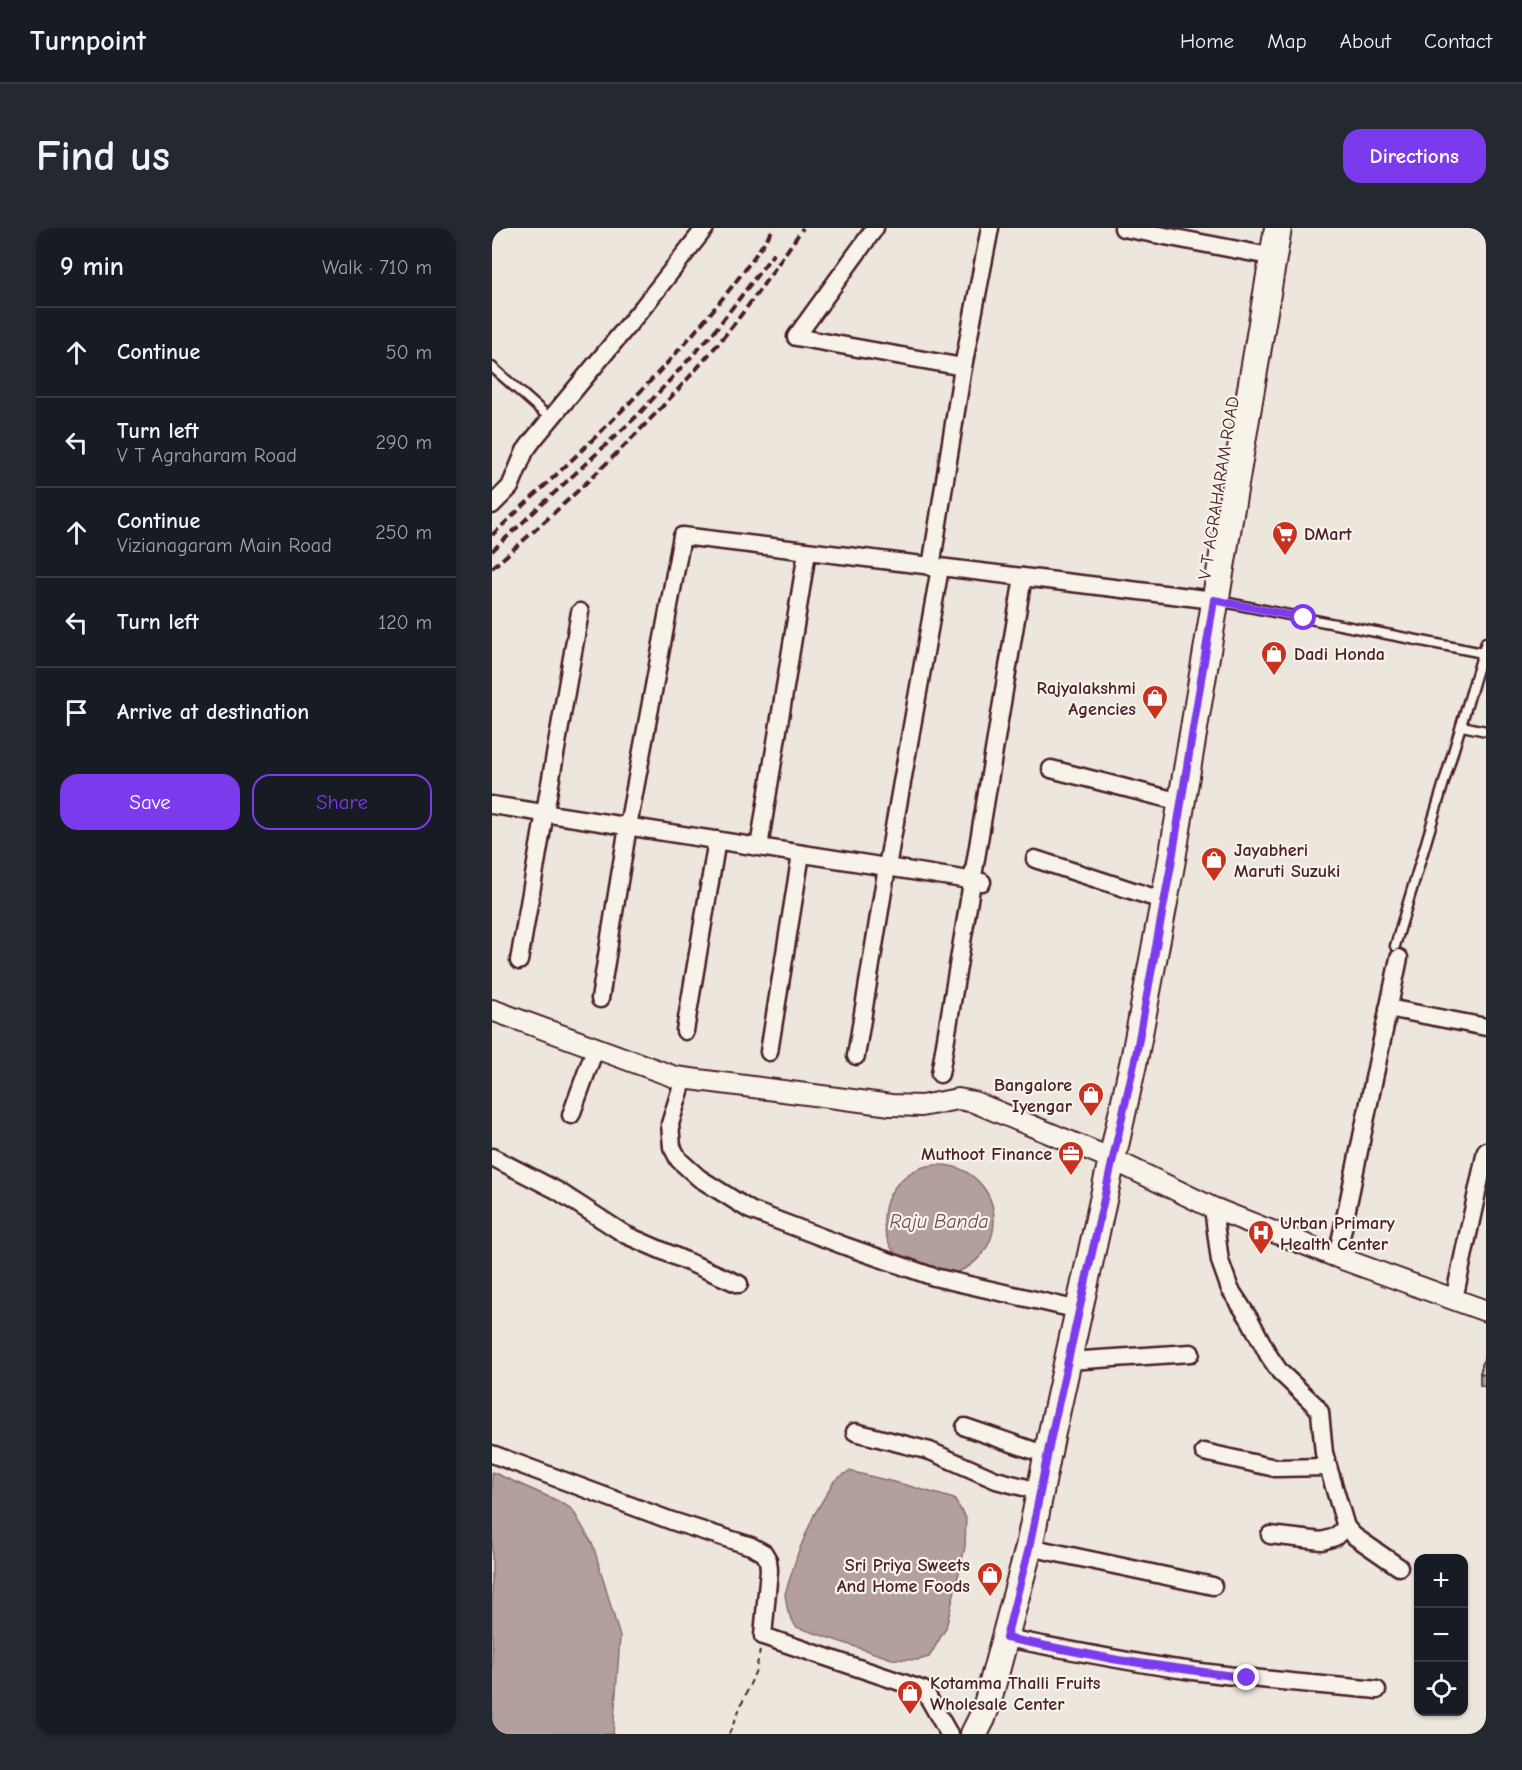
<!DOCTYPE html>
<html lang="en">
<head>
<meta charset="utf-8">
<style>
  body { margin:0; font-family:"Comic Neue",sans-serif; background:#242831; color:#f1f3f6 }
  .controls { position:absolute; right:18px; bottom:18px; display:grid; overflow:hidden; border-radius:12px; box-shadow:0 2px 4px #0004 }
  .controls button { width:54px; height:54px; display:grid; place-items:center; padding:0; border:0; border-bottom:2px solid #363941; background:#171b24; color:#f1f3f6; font:30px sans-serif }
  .stop { position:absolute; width:18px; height:18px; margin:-14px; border:4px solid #7c3aed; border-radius:50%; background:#fff }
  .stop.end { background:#7c3aed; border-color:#fff; box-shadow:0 2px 6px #0008 }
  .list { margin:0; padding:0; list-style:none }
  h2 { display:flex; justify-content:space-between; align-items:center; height:78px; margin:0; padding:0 24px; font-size:26px }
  h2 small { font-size:20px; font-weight:400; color:#9ea1a6 }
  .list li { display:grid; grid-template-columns:39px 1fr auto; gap:18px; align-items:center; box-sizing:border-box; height:90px; padding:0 24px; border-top:2px solid #363941 }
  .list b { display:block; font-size:22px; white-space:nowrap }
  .list p { margin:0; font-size:20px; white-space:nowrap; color:#9ea1a6 }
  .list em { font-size:20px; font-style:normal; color:#9ea1a6 }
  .actions { display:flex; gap:12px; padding:18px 24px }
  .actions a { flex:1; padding:14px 0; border:2px solid #7c3aed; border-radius:18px; text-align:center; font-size:21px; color:#7c3aed }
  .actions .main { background:#7c3aed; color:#fff }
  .icon { flex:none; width:33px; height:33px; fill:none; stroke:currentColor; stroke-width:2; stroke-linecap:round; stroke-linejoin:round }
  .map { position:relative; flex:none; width:994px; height:1506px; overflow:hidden; border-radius:18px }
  header { display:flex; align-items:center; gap:36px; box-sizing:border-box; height:84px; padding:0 30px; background:#171b24; border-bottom:2px solid #363941 }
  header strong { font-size:28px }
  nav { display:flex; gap:33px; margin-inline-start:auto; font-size:21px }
  .intro { display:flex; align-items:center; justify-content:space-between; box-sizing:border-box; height:144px; padding:0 36px }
  h1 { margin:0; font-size:42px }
  .button { padding:15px 27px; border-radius:18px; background:#7c3aed; color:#fff; font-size:21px; font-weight:700 }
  main { display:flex; gap:36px; padding:0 36px }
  aside { flex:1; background:#171b24; border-radius:18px; box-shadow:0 2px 4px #0004 }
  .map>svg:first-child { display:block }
  .water { fill:#b39f9d; stroke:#896c6f; stroke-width:1.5 }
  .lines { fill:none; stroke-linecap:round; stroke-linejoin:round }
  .service-casing { stroke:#4a1f2b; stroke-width:13 }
  .minor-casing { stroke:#4a1f2b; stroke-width:21 }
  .tertiary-casing { stroke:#4a1f2b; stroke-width:24 }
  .primary-casing { stroke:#4a1f2b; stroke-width:30 }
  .path { stroke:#4a1f2b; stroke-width:2; stroke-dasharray:6 4.5; stroke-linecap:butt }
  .service { stroke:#f7f3e8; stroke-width:8 }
  .minor { stroke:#f7f3e8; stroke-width:16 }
  .tertiary { stroke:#f7f3e8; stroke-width:20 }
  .primary { stroke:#f7f3e8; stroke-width:26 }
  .rail { stroke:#4a1f2b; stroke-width:4; stroke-dasharray:9 4.5; stroke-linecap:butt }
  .wall { fill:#a99c97; stroke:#4a1f2b; stroke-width:1.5 }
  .building { fill:#c4b5b0; stroke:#4a1f2b; stroke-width:1.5 }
  .route { stroke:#7c3aed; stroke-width:8 }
  .labels { text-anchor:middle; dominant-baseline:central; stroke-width:4.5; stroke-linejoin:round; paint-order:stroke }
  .street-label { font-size:18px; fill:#4a1f2b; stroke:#f7f3e8 }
  .poi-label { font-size:18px; font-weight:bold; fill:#4a1f2b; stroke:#f7f3e8; text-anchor:start }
  .water-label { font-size:20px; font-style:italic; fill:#6f4c53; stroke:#f7f3e8 }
</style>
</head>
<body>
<header>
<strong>Turnpoint</strong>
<nav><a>Home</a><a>Map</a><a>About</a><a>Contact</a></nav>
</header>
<div class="intro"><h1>Find us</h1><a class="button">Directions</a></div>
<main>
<aside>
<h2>9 min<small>Walk · 710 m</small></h2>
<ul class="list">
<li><svg class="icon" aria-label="ahead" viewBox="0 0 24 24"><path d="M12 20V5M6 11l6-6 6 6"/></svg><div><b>Continue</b></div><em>50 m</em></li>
<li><svg class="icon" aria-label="left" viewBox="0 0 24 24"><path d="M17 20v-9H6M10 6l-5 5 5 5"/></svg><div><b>Turn left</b><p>V T Agraharam Road</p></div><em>290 m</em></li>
<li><svg class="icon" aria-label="ahead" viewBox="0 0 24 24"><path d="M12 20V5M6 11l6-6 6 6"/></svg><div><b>Continue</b><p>Vizianagaram Main Road</p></div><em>250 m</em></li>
<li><svg class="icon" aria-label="left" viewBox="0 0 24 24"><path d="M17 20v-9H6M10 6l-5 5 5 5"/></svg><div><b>Turn left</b></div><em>120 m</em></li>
<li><svg class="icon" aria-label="arrive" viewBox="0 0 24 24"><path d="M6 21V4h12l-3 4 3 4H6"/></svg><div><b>Arrive at destination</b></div></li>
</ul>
<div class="actions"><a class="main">Save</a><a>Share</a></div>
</aside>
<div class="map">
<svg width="994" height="1506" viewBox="0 0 994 1506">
  <rect width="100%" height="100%" fill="#ece6dd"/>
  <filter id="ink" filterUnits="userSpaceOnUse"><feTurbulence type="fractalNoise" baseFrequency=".0167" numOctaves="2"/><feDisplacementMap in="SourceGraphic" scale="12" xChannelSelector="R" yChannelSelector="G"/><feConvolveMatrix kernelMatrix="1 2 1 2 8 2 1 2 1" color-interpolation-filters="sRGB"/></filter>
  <g filter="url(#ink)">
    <g class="water">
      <circle cx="447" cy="992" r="55"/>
      <polygon points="357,1243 414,1257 462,1271 474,1290 473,1319 454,1400 437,1429 426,1432 400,1431 304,1399 296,1384 293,1366 306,1325 322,1287 342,1253"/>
      <polygon points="0,1244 64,1272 80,1281 101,1317 128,1409 121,1506 0,1506"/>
    </g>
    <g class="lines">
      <defs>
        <g id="service">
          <polyline points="0,139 59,191"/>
          <polyline points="726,373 991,425"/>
          <polyline points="970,498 994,503"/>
          <polyline points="903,718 994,414"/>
        </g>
        <g id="minor">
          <polyline points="383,0 304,109 471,139 439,339"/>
          <polyline points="631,0 767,26"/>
          <polyline points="471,139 498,0"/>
          <polyline points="0,277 18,259 33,223 41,212 152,78 213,0"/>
          <polyline points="559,541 677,571"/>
          <polyline points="0,577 490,654"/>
          <polyline points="267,619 315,324"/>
          <polyline points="543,631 660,669"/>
          <polyline points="27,733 88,384"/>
          <polyline points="108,771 136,598 190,308 722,372"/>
          <polyline points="896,780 994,799"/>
          <polyline points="193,803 225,612"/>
          <polyline points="277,824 309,626"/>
          <polyline points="364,828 395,639 448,340"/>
          <polyline points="448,846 531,349"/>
          <polyline points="192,850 178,896 180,919 187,932 207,950 258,982 353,1018 442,1049 574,1079"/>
          <polyline points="79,887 103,821"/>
          <polyline points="0,929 66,963 134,1007 247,1056"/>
          <polyline points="721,980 728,1033 738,1061 758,1092 777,1128 788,1144 824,1178 828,1184 832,1225 854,1299 862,1308 907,1339"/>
          <polyline points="845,1029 907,730"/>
          <polyline points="962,1071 994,923"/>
          <polyline points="576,1133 699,1125"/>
          <polyline points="473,1199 543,1223"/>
          <polyline points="363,1204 438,1223 504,1252 535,1260"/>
          <polyline points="712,1224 783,1240 836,1239"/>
          <polyline points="0,1226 180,1293 259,1318 272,1325 276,1332 277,1342 271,1408 432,1462 457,1506"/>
          <polyline points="778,1307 830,1313 843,1309 854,1299"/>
          <polyline points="537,1319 721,1358"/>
          <path d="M514,1410c59,11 119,24 180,32 63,9 127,14 191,20"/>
        </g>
        <polyline id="tertiary" points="0,782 183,849 399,877 429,878 466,871 482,874 620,931 721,980 845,1029 994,1083"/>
        <polyline id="primary" points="482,1506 490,1490 496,1473 537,1319 559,1209 643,827 679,637 786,0"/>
      </defs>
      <use href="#service" class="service-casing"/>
      <use href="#minor" class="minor-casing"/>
      <use href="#tertiary" class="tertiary-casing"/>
      <use href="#primary" class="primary-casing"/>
      <polyline class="path" points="237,1506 264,1442 268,1423"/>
      <use href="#service" class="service"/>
      <use href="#minor" class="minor"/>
      <use href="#tertiary" class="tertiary"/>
      <use href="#primary" class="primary"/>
      <g class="rail">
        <path d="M0,307c100,-93 206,-192 282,-307"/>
        <polyline points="0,323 146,187 221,105 282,25"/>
        <path d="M0,340c82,-71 161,-146 230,-229 29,-35 55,-74 81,-111"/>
      </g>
    </g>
    <polygon class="wall" points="994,1123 994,1159 988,1157 988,1145"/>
    <polygon class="building" points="994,1123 994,1147 988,1145"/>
  </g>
  <g class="lines" filter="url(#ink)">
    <polyline class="route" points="755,1450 626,1432 514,1410 537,1320 559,1209 644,827 679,637 722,372 812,390"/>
  </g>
  <defs>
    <symbol id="supermarket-pin" viewBox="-11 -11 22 30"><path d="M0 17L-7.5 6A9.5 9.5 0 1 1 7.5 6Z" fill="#c8321e" stroke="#f7f3e8"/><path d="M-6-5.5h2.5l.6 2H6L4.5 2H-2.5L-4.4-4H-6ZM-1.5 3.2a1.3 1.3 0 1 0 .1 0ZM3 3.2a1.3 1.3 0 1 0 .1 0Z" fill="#fff"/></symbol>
    <symbol id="shop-pin" viewBox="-11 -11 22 30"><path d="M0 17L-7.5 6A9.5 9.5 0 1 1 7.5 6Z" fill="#c8321e" stroke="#f7f3e8"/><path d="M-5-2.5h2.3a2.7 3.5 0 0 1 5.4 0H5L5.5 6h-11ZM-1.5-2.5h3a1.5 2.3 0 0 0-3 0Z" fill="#fff"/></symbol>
    <symbol id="office-pin" viewBox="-11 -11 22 30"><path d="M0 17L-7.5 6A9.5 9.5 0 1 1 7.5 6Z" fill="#c8321e" stroke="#f7f3e8"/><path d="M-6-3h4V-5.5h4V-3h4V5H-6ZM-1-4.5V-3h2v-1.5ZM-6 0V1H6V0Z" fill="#fff"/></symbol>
    <symbol id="hospital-pin" viewBox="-11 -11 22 30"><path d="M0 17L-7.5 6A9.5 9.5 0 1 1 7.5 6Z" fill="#c8321e" stroke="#f7f3e8"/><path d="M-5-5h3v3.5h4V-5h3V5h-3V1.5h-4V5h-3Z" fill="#fff"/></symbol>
  </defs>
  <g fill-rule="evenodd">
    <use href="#supermarket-pin" x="778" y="291" width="30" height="40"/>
    <use href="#shop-pin" x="767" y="411" width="30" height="40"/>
    <use href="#shop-pin" x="648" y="455" width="30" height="40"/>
    <use href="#shop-pin" x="707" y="617" width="30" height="40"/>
    <use href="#shop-pin" x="584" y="852" width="30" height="40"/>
    <use href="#office-pin" x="564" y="911" width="30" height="40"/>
    <use href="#hospital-pin" x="754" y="990" width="30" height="40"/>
    <use href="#shop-pin" x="483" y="1332" width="30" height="40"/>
    <use href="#shop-pin" x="403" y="1450" width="30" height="40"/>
  </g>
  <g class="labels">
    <g class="street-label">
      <text transform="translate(727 260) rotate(-81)">V T AGRAHARAM ROAD</text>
    </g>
    <g class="poi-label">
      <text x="812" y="306">DMart</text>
      <text x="802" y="426">Dadi Honda</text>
      <text x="644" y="460" text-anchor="end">Rajyalakshmi<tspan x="644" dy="21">Agencies</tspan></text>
      <text x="742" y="622">Jayabheri<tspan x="742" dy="21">Maruti Suzuki</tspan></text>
      <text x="580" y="857" text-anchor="end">Bangalore<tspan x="580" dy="21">Iyengar</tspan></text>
      <text x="560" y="926" text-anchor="end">Muthoot Finance</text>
      <text x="788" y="995">Urban Primary<tspan x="788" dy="21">Health Center</tspan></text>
      <text x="478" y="1337" text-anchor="end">Sri Priya Sweets<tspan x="478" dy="21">And Home Foods</tspan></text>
      <text x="438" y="1455">Kotamma Thalli Fruits<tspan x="438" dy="21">Wholesale Center</tspan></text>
    </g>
    <g class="water-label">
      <text x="447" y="993">Raju Banda</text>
    </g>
  </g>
</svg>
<div class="controls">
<button>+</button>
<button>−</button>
<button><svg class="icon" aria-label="locate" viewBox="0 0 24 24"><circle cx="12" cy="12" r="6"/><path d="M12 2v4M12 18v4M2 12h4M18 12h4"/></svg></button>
</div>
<div class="stop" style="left:812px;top:390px"></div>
<div class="stop end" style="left:755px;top:1450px"></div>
</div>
</main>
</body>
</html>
